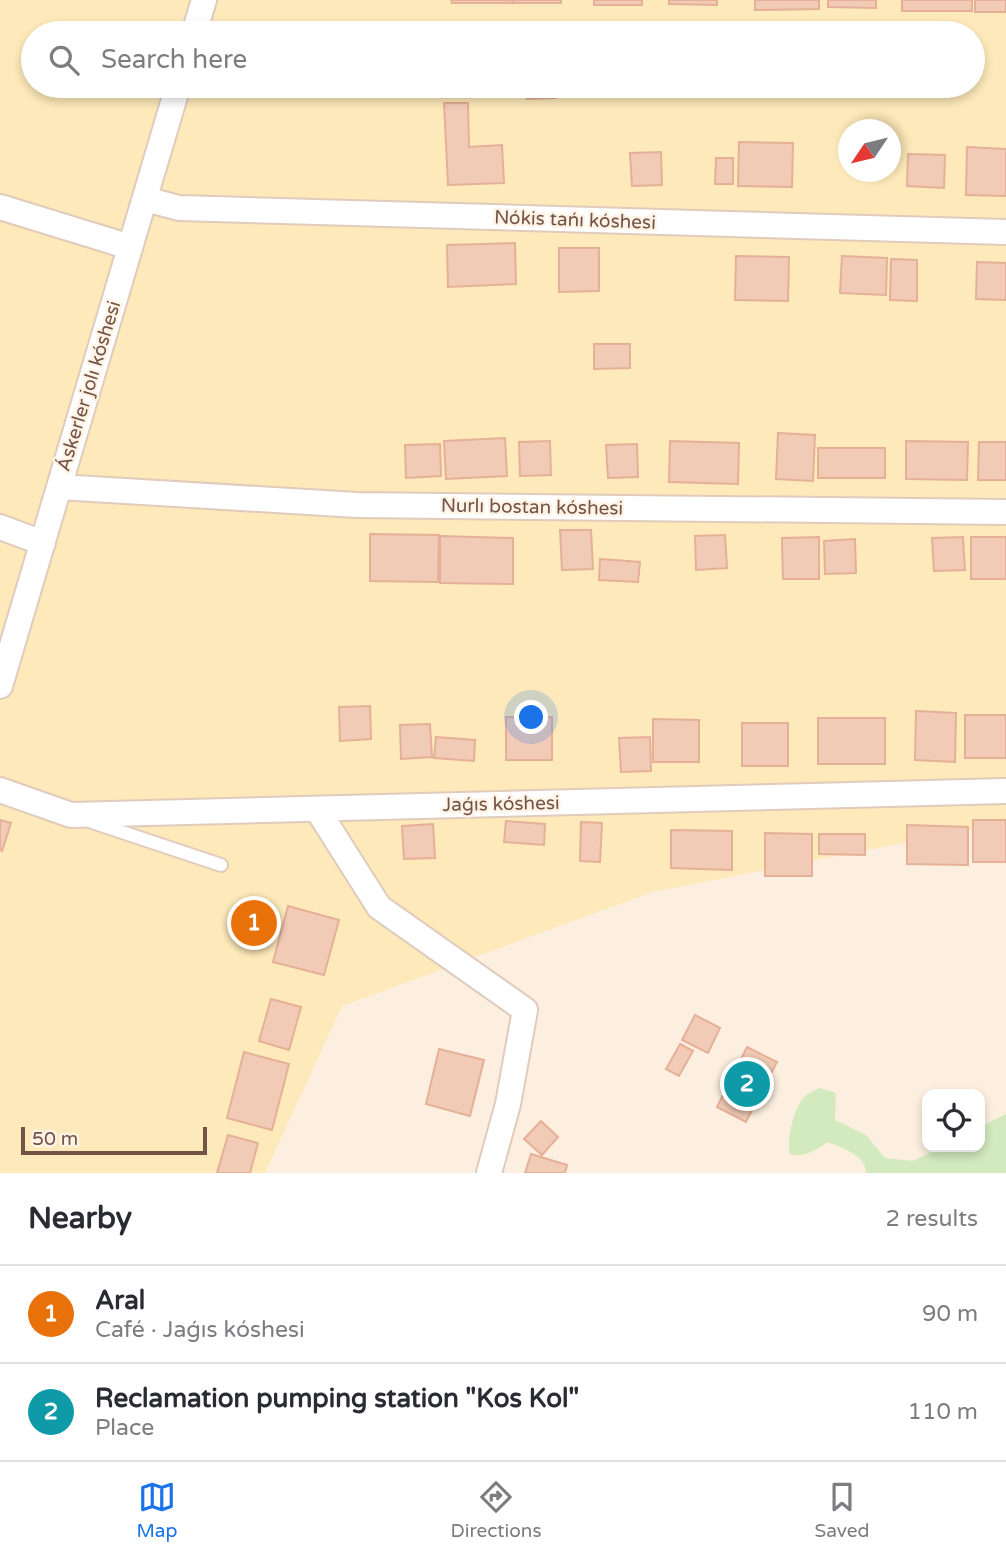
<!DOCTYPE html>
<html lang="en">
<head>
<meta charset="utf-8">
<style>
	:root { --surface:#fff; --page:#f2f2f3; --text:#2b2b33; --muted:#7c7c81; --line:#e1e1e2; --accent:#1a73e8 }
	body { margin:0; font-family:"Varela Round",sans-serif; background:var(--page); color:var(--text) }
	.controls { position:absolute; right:21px; bottom:21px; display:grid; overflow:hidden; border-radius:14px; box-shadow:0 4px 10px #0003 }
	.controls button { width:63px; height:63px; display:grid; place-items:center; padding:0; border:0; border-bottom:2px solid var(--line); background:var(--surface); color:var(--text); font:35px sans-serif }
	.compass { position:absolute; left:838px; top:119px; width:63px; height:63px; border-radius:50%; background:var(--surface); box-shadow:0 4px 10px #0003; rotate:235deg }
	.scale { position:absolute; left:21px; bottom:18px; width:186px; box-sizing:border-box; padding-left:7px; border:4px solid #735447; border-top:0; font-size:19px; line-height:24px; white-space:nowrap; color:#735447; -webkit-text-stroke:5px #fff3e6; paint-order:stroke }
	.you { position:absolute; left:532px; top:718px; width:24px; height:24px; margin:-18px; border:5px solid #fff; border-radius:50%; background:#1a73e8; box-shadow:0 0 0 10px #1a73e833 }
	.badge { display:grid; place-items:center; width:46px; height:46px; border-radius:50%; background:var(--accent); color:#fff; font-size:23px; font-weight:700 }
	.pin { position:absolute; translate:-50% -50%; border:4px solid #fff; box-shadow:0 2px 7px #0006 }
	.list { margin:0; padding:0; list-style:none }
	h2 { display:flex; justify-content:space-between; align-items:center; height:91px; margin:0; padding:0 28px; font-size:30px }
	h2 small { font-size:23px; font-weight:400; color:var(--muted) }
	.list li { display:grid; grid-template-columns:46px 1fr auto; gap:21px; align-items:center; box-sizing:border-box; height:98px; padding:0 28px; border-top:2px solid var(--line) }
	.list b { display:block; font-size:26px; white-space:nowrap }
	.list p { margin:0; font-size:23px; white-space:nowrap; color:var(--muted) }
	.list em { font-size:23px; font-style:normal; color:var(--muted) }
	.icon { flex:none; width:38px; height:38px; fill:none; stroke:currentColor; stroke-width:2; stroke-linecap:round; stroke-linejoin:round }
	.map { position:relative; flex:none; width:1006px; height:1173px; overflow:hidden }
	.search { position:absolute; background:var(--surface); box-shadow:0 4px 10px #0003; left:21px; right:21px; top:21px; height:77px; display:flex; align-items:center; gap:18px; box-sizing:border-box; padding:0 24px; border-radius:38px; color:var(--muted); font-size:26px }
	.sheet { height:287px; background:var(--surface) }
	nav { display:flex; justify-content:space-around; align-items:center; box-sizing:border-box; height:98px; border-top:2px solid var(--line); background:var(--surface); font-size:19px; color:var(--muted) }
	nav a { display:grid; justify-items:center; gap:4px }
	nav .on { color:var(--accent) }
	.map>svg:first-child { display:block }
	.green { fill:#d3e9be }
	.sand { fill:#fde9b9; fill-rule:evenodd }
	.building { fill:#f2cbb7; stroke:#e5b097; stroke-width:2 }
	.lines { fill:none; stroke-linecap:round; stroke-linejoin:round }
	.lane-casing { stroke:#e0cbbc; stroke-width:16 }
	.street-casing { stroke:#e0cbbc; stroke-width:28 }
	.lane { stroke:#fff; stroke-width:12 }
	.street { stroke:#fff; stroke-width:24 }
	.labels { text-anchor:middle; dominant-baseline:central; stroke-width:5; stroke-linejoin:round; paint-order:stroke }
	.street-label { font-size:19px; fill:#735447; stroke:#fff3e6 }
</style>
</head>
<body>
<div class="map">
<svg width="1006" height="1173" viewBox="0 0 1006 1173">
	<rect width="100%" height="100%" fill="#fcefdf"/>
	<path class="green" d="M820 1088 836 1093 835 1120 866 1135 885 1158 913 1161 941 1147H980V1127L1006 1114V1173H866C866 1155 842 1148 828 1142 817 1149 804 1159 790 1154 786 1139 794 1108 805 1096 808 1093 816 1090 820 1088Z"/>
	<path class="sand" d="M0 0H1006V823L652 892 342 1006 265 1173H0ZM33 33H973V86H33ZM848 130H890V172H848Z"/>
	<path class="building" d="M451 0H512V3H452Z
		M513 0H561V3H513Z
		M594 0H642V5H594Z
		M669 0H717V5L669 4Z
		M755 0H819V9L755 10Z
		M828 0H876V8L828 7Z
		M902 0H972V11H902Z
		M975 0H1006V12H975Z
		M527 86H556V98L527 99Z
		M812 86H844V93L813 95Z
		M444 103H468L469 147 502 145 504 183 448 185Z
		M739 142 793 143 792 187 738 186Z
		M967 147 1006 149V196L966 195Z
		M661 152 662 185 632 186 630 153Z
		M908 154 945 155 944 188 907 186Z
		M716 158H733V184H715Z
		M515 243 516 284 448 287 447 245Z
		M559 248H599V291L559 292Z
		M736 256 789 257 788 301 735 300Z
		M842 256 887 258 886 295 840 293Z
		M891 259 917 260V301L890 300Z
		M977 262 1006 263V300L976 299Z
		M594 344H630V368L594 369Z
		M778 433 815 435 813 481 776 479Z
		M505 438 507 476 446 479 444 441Z
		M550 441 551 475 520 476 519 442Z
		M670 441 739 443 738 484 669 482Z
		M906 441 968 442 967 480 906 479Z
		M979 442H1006V480H978Z
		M440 444 441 476 406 478 405 445Z
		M637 444 638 477 608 478 606 445Z
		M818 448H885V478H818Z
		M560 530H591L593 569 562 570Z
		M370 534 439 535 438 582 370 581Z
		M725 535 727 568 696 570 695 536Z
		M440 536 513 538V584L440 583Z
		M819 537V579H783L782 538Z
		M963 537 965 570 934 571 932 538Z
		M971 537H1006V579H971Z
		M855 539 856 573 825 574 824 541Z
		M600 559 640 562 638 582 599 580Z
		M370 706 371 739 340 741 339 707Z
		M916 711 956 713 955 762 915 760Z
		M965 715H1006V758H965Z
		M506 717H552V760H506Z
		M818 718H885V764H818Z
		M653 719 699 720V762H653Z
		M742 723H788V766H742Z
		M430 724 432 757 401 759 400 725Z
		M436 737 475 740 474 761 434 758Z
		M650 737 651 771 621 772 619 738Z
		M0 820 11 823 2 851 0 850Z
		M973 820H1006V862H973Z
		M506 821 545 824 544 845 504 842Z
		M581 822 602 823 600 862 580 861Z
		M433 824 435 858 404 859 402 826Z
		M907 825 968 827V865L907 864Z
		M671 830 732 831V870L671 868Z
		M765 833 812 834V876H765Z
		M819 834H865V855L819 854Z
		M288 906 339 920 324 975 273 962Z
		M271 999 301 1007 289 1050 259 1041Z
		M695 1015 720 1028 708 1053 682 1040Z
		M680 1044 693 1051 679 1076 666 1069Z
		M747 1047 777 1062 746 1122 717 1107Z
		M439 1049 484 1060 470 1116 426 1104Z
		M244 1052 289 1064 272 1130 227 1118Z
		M541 1121 558 1137 542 1155 524 1139Z
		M228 1135 258 1143 250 1173H217Z
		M531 1154 567 1165 565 1173H525Z"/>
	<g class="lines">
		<defs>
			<path id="lane" d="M92 822 221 865"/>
			<path id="street" d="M194 33 204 0
				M145 199 179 208 1006 232
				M0 207 130 247
				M59 487 357 505 1006 512
				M0 527 43 543
				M0 686 178 86
				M0 790 71 815 1006 791
				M317 809 379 907 525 1010 508 1104 489 1173"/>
		</defs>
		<use href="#lane" class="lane-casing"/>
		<use href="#street" class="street-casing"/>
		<use href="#lane" class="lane"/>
		<use href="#street" class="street"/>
	</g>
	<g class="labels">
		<g class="street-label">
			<text transform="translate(575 220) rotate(2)">Nókis tańı kóshesi</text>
			<text transform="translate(89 386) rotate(-73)">Áskerler jolı kóshesi</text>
			<text transform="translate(532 507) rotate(1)">Nurlı bostan kóshesi</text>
			<text transform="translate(501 804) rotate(-1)">Jaǵıs kóshesi</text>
		</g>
	</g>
</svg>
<div class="controls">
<button><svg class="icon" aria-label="locate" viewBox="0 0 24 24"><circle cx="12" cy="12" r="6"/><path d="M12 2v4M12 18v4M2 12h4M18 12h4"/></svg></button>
</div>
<svg class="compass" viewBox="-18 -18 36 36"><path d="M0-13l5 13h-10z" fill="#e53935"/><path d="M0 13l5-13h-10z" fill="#7c7c81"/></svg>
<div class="scale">50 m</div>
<div class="you"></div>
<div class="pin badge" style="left:254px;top:923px;background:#e8710a">1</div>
<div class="pin badge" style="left:747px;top:1084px;background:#0f9aa8">2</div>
<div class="search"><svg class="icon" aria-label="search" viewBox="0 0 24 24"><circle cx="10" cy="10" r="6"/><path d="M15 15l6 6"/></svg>Search here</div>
</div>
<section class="sheet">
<h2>Nearby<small>2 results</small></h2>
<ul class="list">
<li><span class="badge" style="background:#e8710a">1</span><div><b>Aral</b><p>Café · Jaǵıs kóshesi</p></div><em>90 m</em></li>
<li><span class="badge" style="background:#0f9aa8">2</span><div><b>Reclamation pumping station &quot;Kos Kol&quot;</b><p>Place</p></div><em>110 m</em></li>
</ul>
</section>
<nav>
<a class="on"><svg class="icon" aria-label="map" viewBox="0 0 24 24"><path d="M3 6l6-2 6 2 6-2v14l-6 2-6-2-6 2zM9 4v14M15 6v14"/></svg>Map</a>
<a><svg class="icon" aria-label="directions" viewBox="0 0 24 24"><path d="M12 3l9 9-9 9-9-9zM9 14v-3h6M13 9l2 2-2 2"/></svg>Directions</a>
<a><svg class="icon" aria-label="saved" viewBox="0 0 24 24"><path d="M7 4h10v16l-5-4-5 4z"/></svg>Saved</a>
</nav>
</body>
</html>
